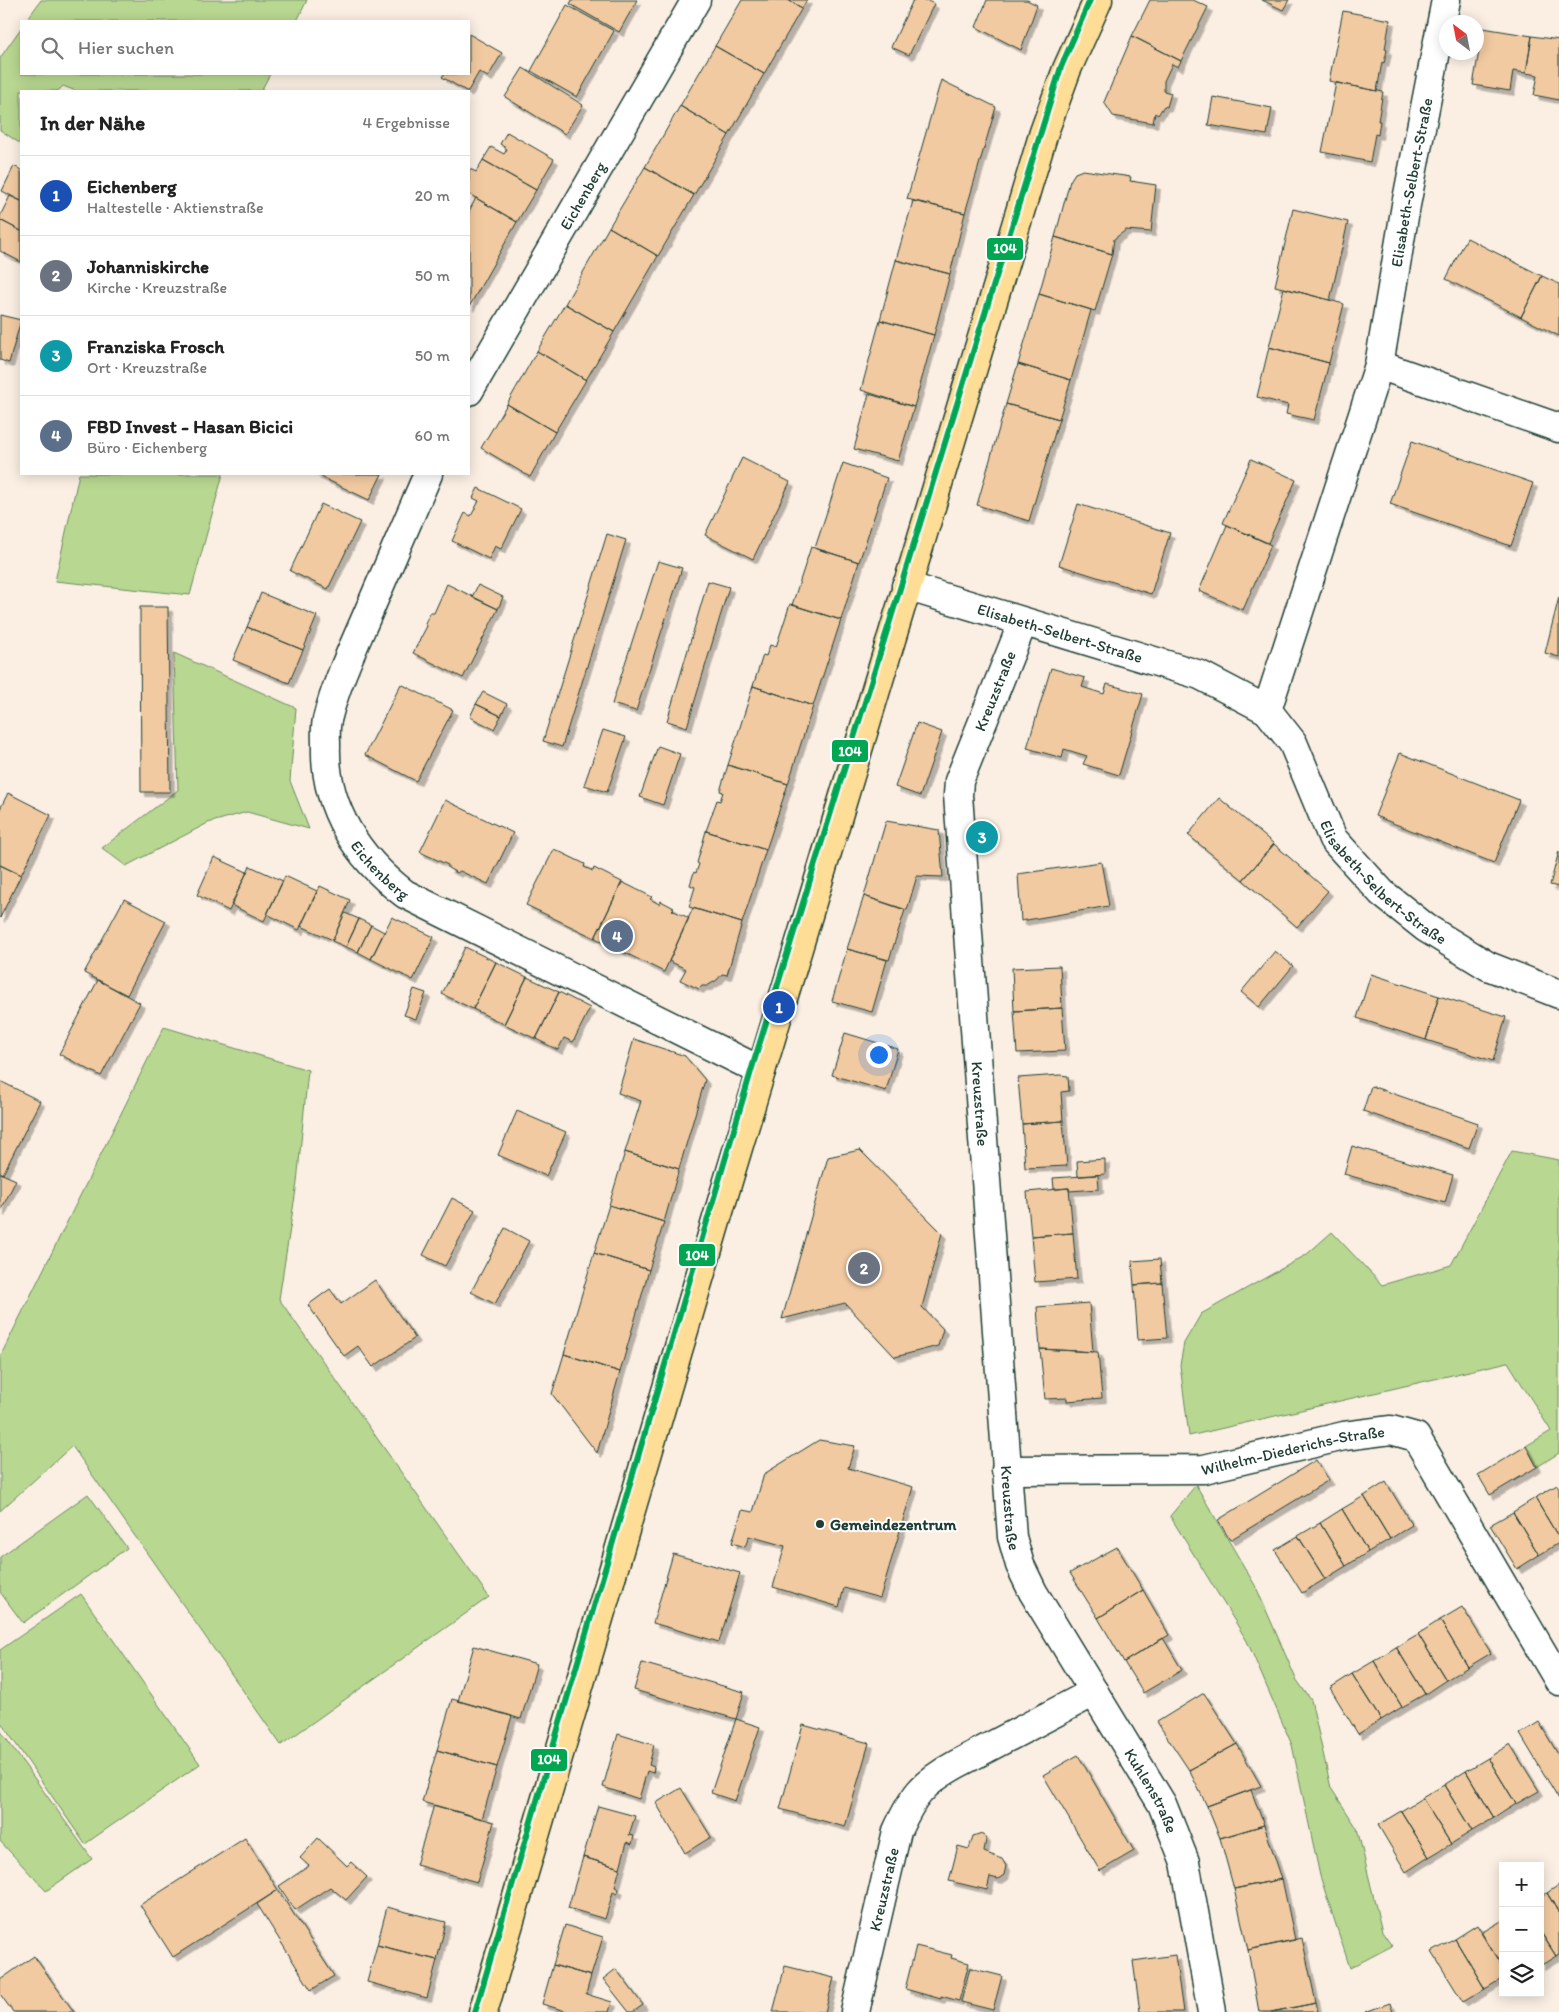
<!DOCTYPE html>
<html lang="de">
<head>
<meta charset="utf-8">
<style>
	:root { --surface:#fff; --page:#f6f6f6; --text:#222; --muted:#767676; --line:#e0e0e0; --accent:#1f3d34 }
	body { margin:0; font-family:Itim,sans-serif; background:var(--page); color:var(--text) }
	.controls { position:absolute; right:15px; bottom:15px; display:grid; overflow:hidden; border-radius:0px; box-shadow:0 2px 12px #0003 }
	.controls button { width:45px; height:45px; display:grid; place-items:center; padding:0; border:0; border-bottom:1px solid var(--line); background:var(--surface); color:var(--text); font:25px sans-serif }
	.compass { position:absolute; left:1439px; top:15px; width:45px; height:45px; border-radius:50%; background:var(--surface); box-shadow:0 2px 12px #0003; rotate:328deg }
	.you { position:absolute; left:878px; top:1054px; width:18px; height:18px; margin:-12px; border:4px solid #fff; border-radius:50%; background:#1a73e8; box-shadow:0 0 0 8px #1a73e833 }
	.badge { display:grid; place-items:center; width:32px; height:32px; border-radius:50%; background:var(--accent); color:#fff; font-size:16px; font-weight:700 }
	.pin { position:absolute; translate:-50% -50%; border:2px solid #fff; box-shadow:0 1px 5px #0006 }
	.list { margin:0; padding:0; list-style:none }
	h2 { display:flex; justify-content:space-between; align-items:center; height:65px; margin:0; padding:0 20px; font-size:21px }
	h2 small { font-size:16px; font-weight:400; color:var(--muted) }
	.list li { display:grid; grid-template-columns:32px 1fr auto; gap:15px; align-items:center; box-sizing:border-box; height:80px; padding:0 20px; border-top:1px solid var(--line) }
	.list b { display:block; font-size:19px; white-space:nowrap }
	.list p { margin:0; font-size:16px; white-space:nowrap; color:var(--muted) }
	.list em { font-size:16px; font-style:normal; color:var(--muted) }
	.icon { flex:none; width:28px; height:28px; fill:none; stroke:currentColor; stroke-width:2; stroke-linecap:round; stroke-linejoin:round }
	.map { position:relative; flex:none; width:1559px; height:2012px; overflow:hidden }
	.search { position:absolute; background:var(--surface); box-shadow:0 2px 12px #0003; left:20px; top:20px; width:450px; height:55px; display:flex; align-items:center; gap:12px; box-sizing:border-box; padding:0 18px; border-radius:0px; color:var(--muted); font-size:19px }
	.panel { position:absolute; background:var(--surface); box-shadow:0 2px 12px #0003; left:20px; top:90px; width:450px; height:385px; border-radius:0px }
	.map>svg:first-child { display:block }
	.green { fill:#b8d790; stroke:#6c8a62 }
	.building { fill:#f2caa1; stroke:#1f3d34; filter:url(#shadow) }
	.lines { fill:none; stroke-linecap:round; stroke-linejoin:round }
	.minor-casing { stroke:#1f3d34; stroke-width:31 }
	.major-casing { stroke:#1f3d34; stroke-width:31 }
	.minor { stroke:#fff; stroke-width:28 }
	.major { stroke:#fedd96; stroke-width:28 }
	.tram-1-casing { stroke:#fff; stroke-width:10 }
	.tram-1 { stroke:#00a651; stroke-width:6 }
	.poi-dot { fill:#1f3d34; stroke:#fff; stroke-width:2 }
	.labels { text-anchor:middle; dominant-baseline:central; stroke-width:4; stroke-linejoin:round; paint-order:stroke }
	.street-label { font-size:16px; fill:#1f3d34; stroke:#fff }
	.poi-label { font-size:16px; font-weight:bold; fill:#1f3d34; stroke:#fff; text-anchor:start }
	.line-badge { stroke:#fff; stroke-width:2 }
	.badge-label { font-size:14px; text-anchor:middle; font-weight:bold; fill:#fff }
</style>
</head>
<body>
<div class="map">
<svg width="1559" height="2012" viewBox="0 0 1559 2012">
	<defs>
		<filter id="shadow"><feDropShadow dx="4.5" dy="4.5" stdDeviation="0" flood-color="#0004"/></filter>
	</defs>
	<rect width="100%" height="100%" fill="#fbefe3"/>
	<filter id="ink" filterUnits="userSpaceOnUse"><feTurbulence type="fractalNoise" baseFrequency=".02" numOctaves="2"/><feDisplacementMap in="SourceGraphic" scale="10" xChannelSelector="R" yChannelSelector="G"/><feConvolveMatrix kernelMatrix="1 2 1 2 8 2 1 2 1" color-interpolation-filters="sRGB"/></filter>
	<g filter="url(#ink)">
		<path class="green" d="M41 0H307L297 21H26Z
			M21 28V74H270L261 91H76L63 86 58 91H21V144L0 130V58Z
			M79 474H223L190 595 55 581Z
			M174 653 296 708 290 781 309 829 247 812 208 823 126 866 102 848 178 790Z
			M164 1027 308 1070 297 1183 279 1299 489 1597 281 1745 72 1446 0 1511V1357Z
			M1512 1151 1559 1160V1453L1537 1467 1526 1446 1551 1431 1508 1362 1189 1436 1180 1365 1184 1343 1201 1314 1306 1255 1332 1232 1382 1285 1451 1265Z
			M1196 1485 1256 1587 1296 1679 1311 1700 1331 1788 1357 1828 1382 1932 1392 1946 1350 1968 1320 1876 1292 1745 1247 1641 1170 1516Z
			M88 1494 127 1548 23 1623 0 1592V1557Z
			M81 1594 200 1764 85 1844 0 1721V1650Z
			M0 1730 92 1859 46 1891 0 1841Z"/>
		<path class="building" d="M572 0H637L619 32 570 4Z
			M742 0H788L802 8 764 74 715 46Z
			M788 0H807L802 8Z
			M913 0H926L934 4 909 55 891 47Z
			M987 0H1027L1037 5 1021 50 976 27Z
			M1150 0H1193L1208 7 1181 61 1132 36Z
			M1262 0H1289L1283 10Z
			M567 5 614 31 577 97 531 71Z
			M1343 11 1390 20 1385 49 1387 50 1384 63 1382 62 1377 91 1329 81Z
			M1483 28 1532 36 1526 73 1513 71 1510 91 1473 85Z
			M469 34 502 53 488 77 479 72 468 91H466L442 77 444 74H469Z
			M1132 36 1181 61 1178 67 1172 64 1164 81V91L1171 93 1167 107 1164 106 1158 115 1155 113 1153 123 1113 116 1104 102Z
			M1532 36 1559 40V100L1534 95 1538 75 1526 73Z
			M715 46 764 74 729 135 680 106Z
			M523 68 583 105 565 134 505 97Z
			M941 80 996 107 965 213 907 199Z
			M1336 83 1383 92 1378 121H1380L1378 135 1375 134 1370 162 1322 152Z
			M1213 97 1272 108 1267 135 1208 125Z
			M680 106 729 135 694 195 645 167Z
			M507 132 554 159 536 190 483 160 491 147 504 154 507 149 500 144Z
			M483 160 536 190 517 222 469 194V171L470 169 476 172Z
			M14 166 21 170V201L2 191Z
			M645 167 694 195 658 256 609 227Z
			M1083 170 1131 177 1130 181 1156 185 1151 232 1126 230 1114 239 1112 254 1055 237 1070 181 1075 173Z
			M10 196 21 201V231L0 220V216Z
			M476 198 517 222 469 307V211Z
			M913 201 965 213 950 274 896 260Z
			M1293 209 1348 222 1330 300 1275 286Z
			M0 220 21 231V262L0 251Z
			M609 227 658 256 614 332 565 304Z
			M1055 237 1112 254 1095 311 1039 294Z
			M1467 238 1542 276 1521 317 1446 279Z
			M896 260 950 274 934 335 880 320Z
			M1542 276 1559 284V336L1521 317Z
			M1284 288 1344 304 1329 363 1269 347Z
			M1039 294 1091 310 1071 380 1018 364Z
			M565 304 614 332 586 380 537 351Z
			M0 315 21 320 9 363 0 360Z
			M880 320 934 335 914 407 861 390Z
			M1269 347 1329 363 1314 420 1286 414 1288 405 1257 397Z
			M537 351 586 380 555 432 507 404Z
			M1018 364 1071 380 1059 419 1006 404Z
			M869 394 914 407 898 461 854 449Z
			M507 404 555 432 530 477 481 448Z
			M1006 404 1059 419 1029 521 977 505Z
			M1412 441 1533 483 1511 546 1390 504Z
			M742 458 790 482 753 559 705 535Z
			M1251 459 1296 480 1268 543 1223 523Z
			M843 463 887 478 859 562 815 548Z
			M315 474H382L369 500Z
			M478 488 521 509 501 549 495 546 489 559 452 541 465 513 471 516 479 501 473 498Z
			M321 504 360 522 328 589 290 571Z
			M1078 504 1170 533 1151 594 1059 565Z
			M1227 525 1271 545 1243 610 1199 591Z
			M607 534 626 540 562 747 543 741Z
			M811 547 859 562 841 620 792 605Z
			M658 561 682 568 636 711 612 704Z
			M708 581 729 587 687 727 667 721Z
			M447 584 498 609 463 678 413 653 427 626 425 623 430 613H434Z
			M478 585 503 597 498 609 472 597Z
			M261 593 317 616 303 650 247 627Z
			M1559 597V657L1545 653Z
			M790 604 841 620 813 706 753 686 763 655 766 656 770 645 776 647Z
			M140 607H168L170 792H141Z
			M247 627 303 650 289 683 233 660Z
			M1051 668 1085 678 1082 687 1104 694 1107 684 1143 694 1119 775 1083 764 1087 756 1064 749 1062 758 1027 748Z
			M401 684 453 710 416 781 365 755Z
			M753 686 813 706 788 784 728 765Z
			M483 692 507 704 501 716 476 704Z
			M476 704 501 716 494 729 470 717Z
			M917 723 942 732 920 796 895 787Z
			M603 730 626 737 607 792 584 785Z
			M658 746 680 754 663 805 640 797Z
			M1400 753 1519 800 1494 863 1375 816Z
			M728 765 788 784 766 850 706 831 717 800 720 801 723 792 720 791Z
			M8 793 51 815 21 875 0 865V809Z
			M1219 798 1274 844 1243 880 1188 835Z
			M445 800 513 833 488 884 460 871 457 873 448 868V865L420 852Z
			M886 821 939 830 943 877 917 876 907 910 864 896Z
			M706 831 766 850 742 923 689 907 695 887 690 885 694 872 696 873 699 864 697 863Z
			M1274 844 1328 891 1297 927 1243 880Z
			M554 849 585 864 584 867 593 871 594 868 622 882 595 938 526 905Z
			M1559 851V887L1550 885Z
			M214 857 247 872 229 911 197 895Z
			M1101 862 1109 906 1021 921 1018 874Z
			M0 865 21 875 0 918Z
			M250 866 283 881 264 921 231 905Z
			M285 876 317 891 299 930 267 914Z
			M622 882 652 897 650 899 659 904 661 901 674 908 672 910 689 918 664 972 595 938Z
			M320 886 350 900 333 940 301 926Z
			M864 896 905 910 889 960 847 949Z
			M124 899 166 921 127 995 84 973Z
			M693 908 742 923 727 975 722 974 717 980 707 986H702L699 989 680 980 686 969 669 961Z
			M345 913 359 919 346 947 332 941Z
			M392 917 434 937 413 980 371 959Z
			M359 919 371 925 358 952 346 947Z
			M371 925 384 932 371 959 358 952Z
			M465 947 496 962 473 1009 442 994Z
			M847 949 887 960 872 1012 832 1001Z
			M1275 951 1293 966 1259 1007 1241 992Z
			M496 962 527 977 504 1024 473 1009Z
			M1060 966 1062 1008 1014 1011 1012 968Z
			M1371 974 1439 996 1426 1040 1357 1018Z
			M527 977 559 992 536 1039 504 1024Z
			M98 980 140 1003 101 1076 59 1054Z
			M414 989 426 993 416 1019 404 1015Z
			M559 992 590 1008 573 1042 564 1038 558 1050 536 1039Z
			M1439 996 1506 1017 1493 1061 1426 1040Z
			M1062 1008 1065 1051 1017 1053 1014 1011Z
			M845 1033 898 1049 886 1091 832 1075Z
			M634 1039 685 1056 705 1080 679 1169 625 1152 641 1101 618 1093Z
			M1060 1075 1068 1076 1069 1091 1061 1092 1063 1121 1022 1124 1018 1078Z
			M0 1081 40 1101 3 1174 0 1172Z
			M1371 1086 1478 1123 1469 1148 1363 1111Z
			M517 1111 566 1132 546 1176 498 1155Z
			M1063 1121 1067 1166 1025 1168 1022 1124Z
			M1352 1146 1453 1175 1445 1203 1344 1174Z
			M860 1150 942 1233 922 1307 943 1329 938 1346 895 1357 845 1303 782 1319 828 1157Z
			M625 1152 679 1169 664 1222 609 1205Z
			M1105 1159V1174L1078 1176 1077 1161Z
			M0 1173 16 1180 0 1212Z
			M1098 1175 1099 1189 1069 1191V1188L1054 1189 1053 1178Z
			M1069 1188 1073 1233 1031 1236 1027 1192Z
			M452 1198 475 1210 445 1266 423 1255Z
			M609 1205 664 1222 649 1270 594 1253Z
			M505 1228 529 1241 495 1304 471 1292Z
			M1073 1233 1077 1279 1035 1282 1031 1236Z
			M594 1253 649 1270 620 1372 564 1354Z
			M1160 1259 1162 1283 1134 1285 1132 1261Z
			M375 1280 415 1338 373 1367 358 1346 344 1356 308 1305 330 1289 341 1304Z
			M1162 1283 1167 1338 1138 1340 1134 1285Z
			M1089 1303 1093 1352 1040 1349 1037 1307Z
			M1040 1349 1098 1352 1102 1398 1067 1401V1398L1045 1399Z
			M564 1354 620 1372 597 1453 552 1394Z
			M819 1440 855 1446 848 1468 913 1487 880 1598 844 1588 839 1607 773 1587 785 1546 749 1536 745 1547 732 1543 742 1510 753 1512 764 1474Z
			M1526 1446 1537 1467 1490 1495 1478 1475Z
			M1316 1460 1329 1480 1230 1540 1218 1520Z
			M1386 1482 1412 1525 1390 1539 1364 1496Z
			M1557 1485 1559 1489V1538L1535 1498Z
			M1364 1496 1390 1539 1368 1552 1342 1509Z
			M1535 1498 1559 1538V1543L1539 1555 1513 1512Z
			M1342 1509 1368 1552 1346 1566 1320 1523Z
			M1513 1512 1539 1555 1517 1569 1490 1525Z
			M1320 1523 1346 1566 1325 1579 1298 1536Z
			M1298 1536 1325 1579 1302 1593 1275 1550Z
			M1117 1547 1143 1590 1098 1618 1070 1573Z
			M673 1554 740 1573 719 1642 653 1623Z
			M1143 1590 1169 1635 1124 1662 1098 1618Z
			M1462 1607 1491 1653 1468 1667 1440 1620Z
			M1440 1620 1468 1667 1446 1680 1418 1634Z
			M1418 1634 1446 1680 1425 1694 1396 1647Z
			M1163 1638 1182 1670 1143 1693 1124 1662Z
			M474 1646 537 1664 521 1719 458 1701Z
			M1396 1647 1425 1694 1402 1707 1374 1661Z
			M1374 1661 1402 1707 1381 1720 1352 1674Z
			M642 1663 744 1692 736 1719 634 1690Z
			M1352 1674 1381 1720 1358 1734 1330 1688Z
			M1204 1693 1237 1744 1189 1770 1157 1722Z
			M452 1699 512 1716 497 1767 437 1750Z
			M736 1719 760 1727 735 1801 711 1793Z
			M1539 1722 1559 1756V1799L1520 1734Z
			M803 1725 869 1743 845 1827 780 1809Z
			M618 1734 654 1745 649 1765 654 1767 653 1773 647 1771 639 1799 603 1787Z
			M1237 1744 1261 1786 1207 1806 1189 1770Z
			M1510 1744 1539 1791 1516 1804 1488 1758Z
			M437 1750 497 1767 482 1819 422 1802Z
			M1078 1755 1134 1851 1100 1871 1043 1775Z
			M1488 1758 1516 1804 1494 1818 1466 1771Z
			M1466 1771 1494 1818 1472 1831 1444 1785Z
			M1444 1785 1472 1831 1451 1844 1422 1798Z
			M681 1788 711 1837 685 1853 656 1803Z
			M1251 1790 1264 1825 1220 1838 1207 1806Z
			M1422 1798 1451 1844 1429 1857 1401 1811Z
			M434 1805 494 1822 477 1882 416 1865Z
			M598 1806 635 1816 629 1835 634 1836 632 1844 627 1842 620 1868 583 1857Z
			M1401 1811 1429 1857 1406 1872 1378 1825Z
			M1264 1825 1282 1879 1234 1889 1220 1838Z
			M982 1833 986 1839 984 1852 1002 1859 1006 1866 1004 1875 998 1879 990 1877 987 1890 949 1881 958 1846 969 1849 973 1836Z
			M245 1838 278 1890 173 1957 140 1905Z
			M318 1838 347 1866 351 1862 367 1877 346 1900 330 1887 295 1910 279 1886 309 1866 300 1858Z
			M583 1857 620 1868 615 1887 619 1889 617 1894 613 1892 605 1919 568 1908Z
			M1282 1879 1295 1940 1248 1950 1234 1889Z
			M1559 1885V1913L1547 1893Z
			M278 1890 334 1976 311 1990 257 1904Z
			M1547 1893 1559 1913V1954L1556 1956 1540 1931V1897Z
			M387 1907 446 1922 437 1960 377 1945Z
			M1503 1920V1968L1481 1933Z
			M565 1925 603 1937 591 1976 553 1965Z
			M1477 1925 1503 1968V1978L1485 1989 1455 1939Z
			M1540 1931 1556 1956 1540 1966Z
			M1302 1938 1316 2003 1271 2012H1259L1248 1950Z
			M1455 1939 1485 1989 1463 2002 1432 1952Z
			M377 1945 437 1960 427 1998 367 1982Z
			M916 1946 952 1955 951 1958 969 1963 959 2001 941 1996V1999L905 1989Z
			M1175 1955 1183 2012H1140L1133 1961Z
			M34 1956 74 2012H13L0 1994V1980Z
			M553 1965 591 1976 586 1994 612 2002 609 2012H569L542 2004Z
			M785 1966 834 1978 825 2012H773Z
			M970 1968 1002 1976 993 2010 961 2002Z
			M616 1969 643 2005 633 2012H629L603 1979Z
			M1316 2003 1318 2012H1271Z
			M1390 2003 1393 2012H1365Z"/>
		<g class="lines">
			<defs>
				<g id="minor">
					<path d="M1379 365 1559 428"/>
					<path id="s1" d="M469 391 696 0"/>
					<path id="s2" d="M428 474C408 520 388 567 368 613 353 648 336 683 327 720 325 728 326 738 326 746 324 808 358 858 405 894L761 1071"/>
					<path id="s3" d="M906 586 1200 675 1267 710 1379 365 1406 205 1446 0"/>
					<path id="s4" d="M1023 622 959 781 958 795 1012 1537 1020 1565 1033 1592 1162 1804 1185 1862 1212 2012"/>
					<path id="s5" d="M1267 710 1293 743 1333 839 1382 893 1426 928 1488 966 1559 994"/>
					<path id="s6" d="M1006 1470 1204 1469 1344 1436 1391 1430 1416 1437 1559 1681"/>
					<path id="s7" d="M855 2012 897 1831C913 1796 922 1783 957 1764L1094 1692"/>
				</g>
				<path id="major" d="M483 2012 725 1191 1044 132 1067 69 1098 0"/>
			</defs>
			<use href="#minor" class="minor-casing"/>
			<use href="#major" class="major-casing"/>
			<use href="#minor" class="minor"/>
			<use href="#major" class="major"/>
			<defs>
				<path id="tram-1" d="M475 2012 752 1068 1061 67 1090 0"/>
			</defs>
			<use href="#tram-1" class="tram-1-casing"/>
			<use href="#tram-1" class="tram-1"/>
		</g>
	</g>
	<circle class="poi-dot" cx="820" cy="1524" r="5"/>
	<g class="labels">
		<g class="street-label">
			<text stroke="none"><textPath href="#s3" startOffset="931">Elisabeth-Selbert-Straße</textPath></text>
			<text stroke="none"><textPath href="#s1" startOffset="226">Eichenberg</textPath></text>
			<text stroke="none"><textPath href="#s3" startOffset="161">Elisabeth-Selbert-Straße</textPath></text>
			<text transform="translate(995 691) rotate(-68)">Kreuzstraße</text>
			<text stroke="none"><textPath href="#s2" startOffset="432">Eichenberg</textPath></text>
			<text stroke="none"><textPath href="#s5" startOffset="212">Elisabeth-Selbert-Straße</textPath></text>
			<text stroke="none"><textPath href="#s4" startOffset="495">Kreuzstraße</textPath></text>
			<text stroke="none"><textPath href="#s6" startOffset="289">Wilhelm-Diederichs-Straße</textPath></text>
			<text stroke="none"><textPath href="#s4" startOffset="900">Kreuzstraße</textPath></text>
			<text stroke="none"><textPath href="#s4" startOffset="1220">Kuhlenstraße</textPath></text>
			<text stroke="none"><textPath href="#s7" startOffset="126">Kreuzstraße</textPath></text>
		</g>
		<g class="poi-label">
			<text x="830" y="1524">Gemeindezentrum</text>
		</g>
	</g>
	<g class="line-badge">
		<rect x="986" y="237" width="38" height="24" rx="5" fill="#00a651"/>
		<rect x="831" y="739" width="38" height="24" rx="5" fill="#00a651"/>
		<rect x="678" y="1243" width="38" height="24" rx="5" fill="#00a651"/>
		<rect x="530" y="1748" width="38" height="24" rx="5" fill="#00a651"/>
	</g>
	<g class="badge-label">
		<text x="1005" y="253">104</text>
		<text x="850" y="756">104</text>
		<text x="697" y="1260">104</text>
		<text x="549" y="1764">104</text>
	</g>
</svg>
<div class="controls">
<button>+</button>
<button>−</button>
<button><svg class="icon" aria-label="layers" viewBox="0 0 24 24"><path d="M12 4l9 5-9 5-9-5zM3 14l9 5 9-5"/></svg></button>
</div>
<svg class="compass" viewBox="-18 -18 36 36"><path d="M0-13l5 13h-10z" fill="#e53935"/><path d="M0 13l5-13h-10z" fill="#767676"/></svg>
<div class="you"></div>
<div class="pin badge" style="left:779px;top:1007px;background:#1a4fb4">1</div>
<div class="pin badge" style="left:864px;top:1268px;background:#6b7280">2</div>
<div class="pin badge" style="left:982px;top:837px;background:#0f9aa8">3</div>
<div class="pin badge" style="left:617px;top:936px;background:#5c6f8a">4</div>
<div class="search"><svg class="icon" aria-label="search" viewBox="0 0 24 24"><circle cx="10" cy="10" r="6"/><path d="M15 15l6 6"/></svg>Hier suchen</div>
<section class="panel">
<h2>In der Nähe<small>4 Ergebnisse</small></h2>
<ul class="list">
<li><span class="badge" style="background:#1a4fb4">1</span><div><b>Eichenberg</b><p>Haltestelle · Aktienstraße</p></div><em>20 m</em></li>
<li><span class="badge" style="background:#6b7280">2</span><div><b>Johanniskirche</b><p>Kirche · Kreuzstraße</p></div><em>50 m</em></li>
<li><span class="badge" style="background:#0f9aa8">3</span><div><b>Franziska Frosch</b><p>Ort · Kreuzstraße</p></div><em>50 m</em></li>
<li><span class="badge" style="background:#5c6f8a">4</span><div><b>FBD Invest - Hasan Bicici</b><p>Büro · Eichenberg</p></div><em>60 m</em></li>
</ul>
</section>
</div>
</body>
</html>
